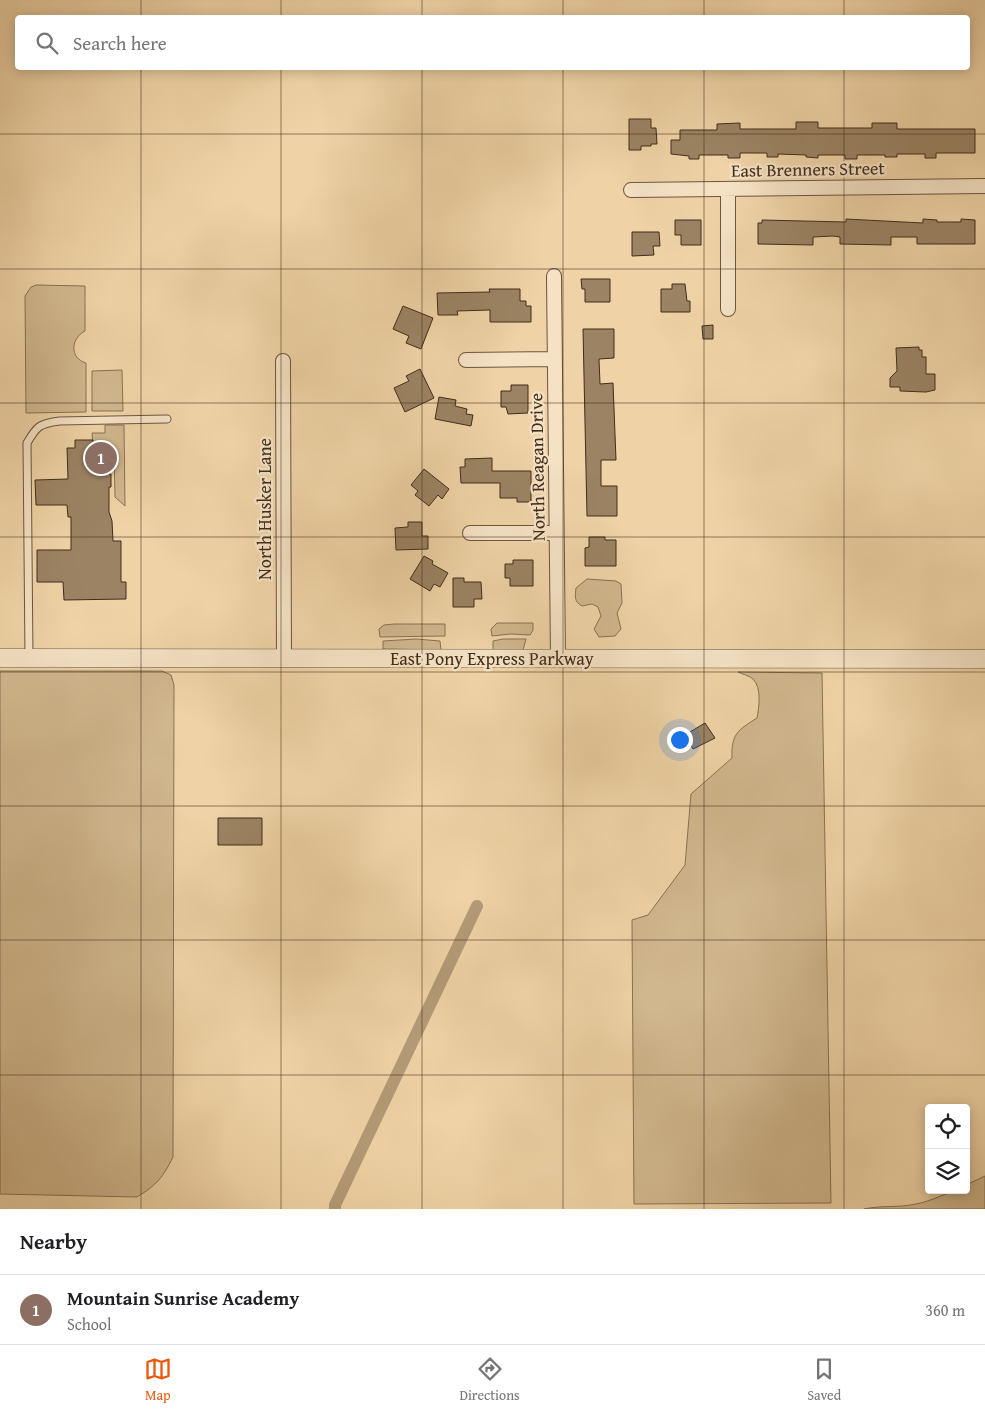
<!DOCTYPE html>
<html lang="en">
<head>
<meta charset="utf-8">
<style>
	:root { --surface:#fff; --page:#f2f2f2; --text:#202124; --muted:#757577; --line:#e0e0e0; --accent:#ea580c }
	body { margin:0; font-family:"Gentium Book Plus",serif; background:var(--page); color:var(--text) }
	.controls { position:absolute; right:15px; bottom:15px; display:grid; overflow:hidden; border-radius:5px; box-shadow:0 2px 12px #0003 }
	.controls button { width:45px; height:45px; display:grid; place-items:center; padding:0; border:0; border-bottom:1px solid var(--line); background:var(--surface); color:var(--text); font:25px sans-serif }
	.you { position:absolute; left:679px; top:739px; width:18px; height:18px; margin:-12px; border:4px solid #fff; border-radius:50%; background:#1a73e8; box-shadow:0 0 0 8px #1a73e833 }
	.badge { display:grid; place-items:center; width:32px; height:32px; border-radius:50%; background:var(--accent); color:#fff; font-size:16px; font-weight:700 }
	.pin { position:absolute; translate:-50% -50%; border:2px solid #fff; box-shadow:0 1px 5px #0006 }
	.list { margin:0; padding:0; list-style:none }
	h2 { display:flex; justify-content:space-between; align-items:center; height:65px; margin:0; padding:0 20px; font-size:21px }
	h2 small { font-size:16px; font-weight:400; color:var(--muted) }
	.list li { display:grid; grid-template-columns:32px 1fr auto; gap:15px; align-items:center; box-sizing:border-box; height:70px; padding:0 20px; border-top:1px solid var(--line) }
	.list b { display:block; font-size:19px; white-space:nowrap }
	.list p { margin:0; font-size:16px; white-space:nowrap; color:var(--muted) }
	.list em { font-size:16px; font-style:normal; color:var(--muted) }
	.icon { flex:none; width:28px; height:28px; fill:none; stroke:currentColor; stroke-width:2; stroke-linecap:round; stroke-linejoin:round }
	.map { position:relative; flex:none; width:985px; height:1209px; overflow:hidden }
	.search { position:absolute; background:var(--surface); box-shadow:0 2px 12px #0003; left:15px; right:15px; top:15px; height:55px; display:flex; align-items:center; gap:12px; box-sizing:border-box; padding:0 18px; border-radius:5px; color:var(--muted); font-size:19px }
	.sheet { height:135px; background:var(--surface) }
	nav { display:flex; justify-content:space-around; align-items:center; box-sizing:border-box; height:70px; border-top:1px solid var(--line); background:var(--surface); font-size:14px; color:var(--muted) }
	nav a { display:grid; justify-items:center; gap:2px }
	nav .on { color:var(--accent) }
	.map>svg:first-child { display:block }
	.green { fill:#d1b78e; stroke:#887254 }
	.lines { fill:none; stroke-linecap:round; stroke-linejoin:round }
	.canal { stroke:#b49b77; stroke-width:12 }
	.building { fill:#9b8363; stroke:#402d1b }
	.service-casing { stroke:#6c563e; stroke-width:9 }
	.minor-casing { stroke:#6c563e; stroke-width:16 }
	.tertiary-casing { stroke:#6c563e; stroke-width:19 }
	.service { stroke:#f5e2c5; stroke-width:7 }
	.minor { stroke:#f5e2c5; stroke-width:14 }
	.tertiary { stroke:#f5e2c5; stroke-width:18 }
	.grid { fill:none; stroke:#402d1b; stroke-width:1; stroke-opacity:0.55 }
	.labels { text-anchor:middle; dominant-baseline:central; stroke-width:4.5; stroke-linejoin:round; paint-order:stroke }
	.street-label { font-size:18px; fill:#402d1b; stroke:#f5e2c5 }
</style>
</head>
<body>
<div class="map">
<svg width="985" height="1209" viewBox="0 0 985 1209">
	<rect width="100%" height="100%" fill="#efd3a6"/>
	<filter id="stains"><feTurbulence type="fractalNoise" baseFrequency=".004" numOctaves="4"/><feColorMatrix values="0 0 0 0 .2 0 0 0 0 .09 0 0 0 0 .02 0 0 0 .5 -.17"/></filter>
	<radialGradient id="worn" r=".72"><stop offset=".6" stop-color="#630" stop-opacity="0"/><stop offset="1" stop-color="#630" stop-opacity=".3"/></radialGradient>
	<path class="green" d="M36 285 85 286V331C71 338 69 358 86 363V412L26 413 25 296 31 287Z
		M122 370 123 411H92V371Z
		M105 425H124L125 506 115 497 114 449 110 446 93 447 92 433H105Z
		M587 579 616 581 621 584 622 603 617 613 621 629 615 636 599 637 594 629 601 616 598 607 592 604 582 606C574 602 575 596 576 588Z
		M497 623H533V630L530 635 511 634 492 636 491 629Z
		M394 624H445V636L380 637 379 629 384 625Z
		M416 639 440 641 441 650 383 649V641Z
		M503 639H526L523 650H493V641Z
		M0 671H162L171 675 174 685 173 1157C163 1177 157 1185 137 1197L0 1194Z
		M738 672 822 673 831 1203 634 1204 632 920 648 915 685 865 691 794 732 758C731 734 738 730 757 718 759 707 762 688 753 679 750 676 742 674 738 672Z
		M985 1176V1209H864C882 1205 899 1208 916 1204 934 1201 948 1190 966 1190V1185Z"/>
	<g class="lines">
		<path class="canal" d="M335 1209V1205L477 906"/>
	</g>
	<path class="building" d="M629 119H651V128H656L657 144H651V146H641V150H629Z
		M796 122H818V128H872V123H897V129H975V153H936V158H925V154H897V157H885V155H857V159H845V155H818V158L806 157V155L778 154V157H767V153H740V158H728V155H699V159H689V156L671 154V140H680V130H717V124L740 123V129H796Z
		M846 219 923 223V219L937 220V222H961V219L975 220V244H917V237H891V245L840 244V237L833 236 813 237V245L758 244V223H762V220L846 222Z
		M675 220H701V245H681V235H675Z
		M632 232H659L660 246H653L654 255 632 256Z
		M581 279H610V302H585V289H582Z
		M672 284H685L687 301H690V312H661V289H672Z
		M489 289H520V301H526V306H531V322H490V310L457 311 458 315H438L437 293 490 292Z
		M403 306 433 318 421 349 406 343 409 336 393 329Z
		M713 325V339H703L702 326Z
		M583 329H614V358L599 359 600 384 613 383 616 460H601V486H617V516H587Z
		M919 347V350H922V357H926V374H935V390L926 392 900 391V387H890V378L897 371 896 348Z
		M420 369 434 398 405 412 394 388 409 381 406 376Z
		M511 385H528V413L508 414 506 407H501V391H511Z
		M439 397 456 400 455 406 467 409 466 414 473 415 471 426 435 419Z
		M75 440H93V447H109V474H111V487H109V512L112 521 113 541H121V582H126V599L64 600 63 582H37V550H71V517H68L67 505H36L35 480 68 479 67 448H75Z
		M492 458V471H531V502H517V498H500V483H461L460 467H465V459Z
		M424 469 449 489 442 499 438 495 429 506 415 495 418 491 411 485Z
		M408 522H422V536H428V549L396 550 395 528 408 527Z
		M589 537H605V540H616V566H585V548L589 547Z
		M424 556 433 561 432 564 448 573 440 587 434 584 430 591 410 579Z
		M513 560H533V586H510V578H505V564H513Z
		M453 578H464V582H481L482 599H474V607H453Z
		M705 723 715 738 693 749 685 735Z
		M218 818H262V845H218Z"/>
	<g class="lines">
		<defs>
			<path id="service" d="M29 657 27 443C37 426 39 424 59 421L167 419"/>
			<path id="minor" d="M728 189V309
				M631 190 985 186
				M554 276 558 658
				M466 360 554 359
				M283 361 284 658
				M470 533H556"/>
			<path id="tertiary" d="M0 658 985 659"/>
		</defs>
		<use href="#service" class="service-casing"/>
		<use href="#minor" class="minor-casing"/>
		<use href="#tertiary" class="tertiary-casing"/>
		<use href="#service" class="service"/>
		<use href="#minor" class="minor"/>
		<use href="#tertiary" class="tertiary"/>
	</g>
	<path class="grid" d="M141 0V18M281 0V18M422 0V18M563 0V18M704 0V18M844 0V18M141 68V1209M281 68V1209M422 68V1209M563 68V1209M704 68V1209M844 68V1209M0 134H985M0 269H985M0 403H985M0 537H985M0 672H985M0 806H985M0 940H985M0 1075H985"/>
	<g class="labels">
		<g class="street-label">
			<text transform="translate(808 169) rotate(-1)">East Brenners Street</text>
			<text transform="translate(537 467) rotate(-91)">North Reagan Drive</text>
			<text transform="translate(264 509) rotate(-90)">North Husker Lane</text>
			<text x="492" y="658">East Pony Express Parkway</text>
		</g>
	</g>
	<rect width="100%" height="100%" filter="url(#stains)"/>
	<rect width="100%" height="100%" fill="url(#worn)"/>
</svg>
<div class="controls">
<button><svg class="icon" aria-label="locate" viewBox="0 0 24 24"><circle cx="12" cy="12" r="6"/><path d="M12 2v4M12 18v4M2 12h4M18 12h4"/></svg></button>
<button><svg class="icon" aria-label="layers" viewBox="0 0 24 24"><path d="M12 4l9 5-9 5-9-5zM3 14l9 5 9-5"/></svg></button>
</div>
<div class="you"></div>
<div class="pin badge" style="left:101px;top:458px;background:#8d6e63">1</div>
<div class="search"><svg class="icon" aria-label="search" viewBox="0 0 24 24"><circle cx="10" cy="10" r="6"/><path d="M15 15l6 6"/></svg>Search here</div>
</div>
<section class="sheet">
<h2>Nearby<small></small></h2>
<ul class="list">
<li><span class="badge" style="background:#8d6e63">1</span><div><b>Mountain Sunrise Academy</b><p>School</p></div><em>360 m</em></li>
</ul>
</section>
<nav>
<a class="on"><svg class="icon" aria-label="map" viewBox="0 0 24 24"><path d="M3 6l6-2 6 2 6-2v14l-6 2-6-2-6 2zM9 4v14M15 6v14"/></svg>Map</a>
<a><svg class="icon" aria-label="directions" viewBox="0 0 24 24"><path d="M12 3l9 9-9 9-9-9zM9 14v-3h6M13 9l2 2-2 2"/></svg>Directions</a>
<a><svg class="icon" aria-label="saved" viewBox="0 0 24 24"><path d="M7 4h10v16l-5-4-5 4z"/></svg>Saved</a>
</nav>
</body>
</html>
